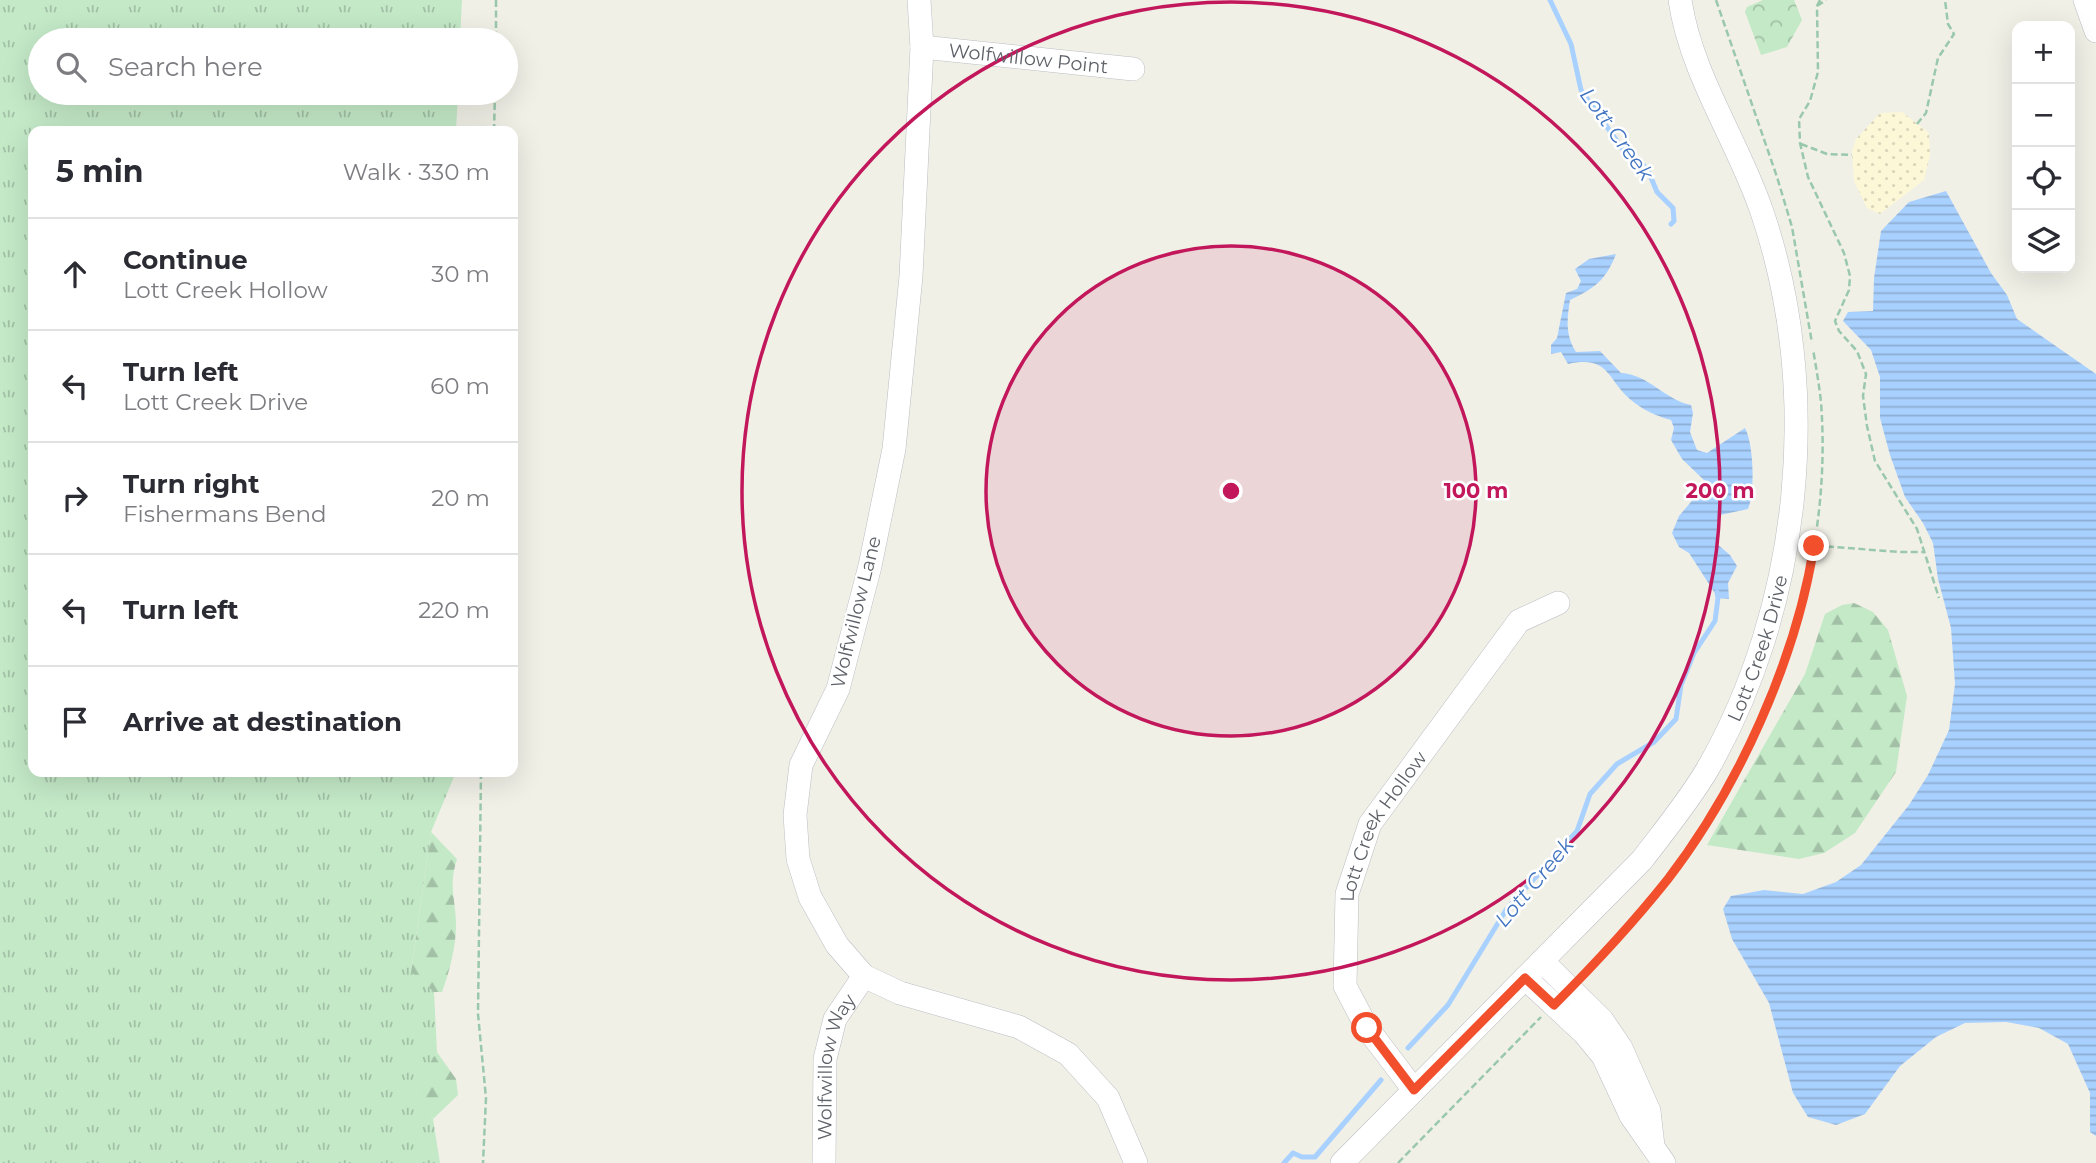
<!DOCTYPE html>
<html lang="en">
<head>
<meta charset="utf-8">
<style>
	:root { --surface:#fff; --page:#f7f7f7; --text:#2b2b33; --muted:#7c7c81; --line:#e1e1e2 }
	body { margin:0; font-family:Montserrat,sans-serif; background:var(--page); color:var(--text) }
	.controls { position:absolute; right:21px; top:21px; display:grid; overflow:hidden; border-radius:14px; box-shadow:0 7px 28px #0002 }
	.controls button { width:63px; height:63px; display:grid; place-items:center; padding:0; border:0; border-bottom:2px solid var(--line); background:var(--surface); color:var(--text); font:35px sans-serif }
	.stop { position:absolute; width:21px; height:21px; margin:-16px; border:5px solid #f24f2d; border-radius:50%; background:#fff }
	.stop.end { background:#f24f2d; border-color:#fff; box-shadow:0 2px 7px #0008 }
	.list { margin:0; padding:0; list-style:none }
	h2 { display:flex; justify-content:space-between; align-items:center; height:91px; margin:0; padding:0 28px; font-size:30px }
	h2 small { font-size:23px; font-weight:400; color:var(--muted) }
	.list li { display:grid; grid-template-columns:46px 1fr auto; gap:21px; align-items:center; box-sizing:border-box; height:112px; padding:0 28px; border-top:2px solid var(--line) }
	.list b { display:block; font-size:26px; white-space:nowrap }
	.list p { margin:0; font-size:23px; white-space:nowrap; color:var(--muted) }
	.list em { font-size:23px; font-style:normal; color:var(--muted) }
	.icon { flex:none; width:38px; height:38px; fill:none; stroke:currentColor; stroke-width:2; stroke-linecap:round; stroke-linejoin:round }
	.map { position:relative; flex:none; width:2096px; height:1163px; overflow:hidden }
	.search { position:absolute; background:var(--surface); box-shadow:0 7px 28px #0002; left:28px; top:28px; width:490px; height:77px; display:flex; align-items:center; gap:18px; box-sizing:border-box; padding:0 24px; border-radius:38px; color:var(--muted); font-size:26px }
	.panel { position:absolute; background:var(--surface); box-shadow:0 7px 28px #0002; left:28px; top:126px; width:490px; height:651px; border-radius:14px }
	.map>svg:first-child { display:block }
	.grass { fill:url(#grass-tufts) }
	.forest { fill:url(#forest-firs) }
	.sand { fill:url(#sand-dots) }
	.park { fill:url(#park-crowns) }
	.water { fill:url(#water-rules) }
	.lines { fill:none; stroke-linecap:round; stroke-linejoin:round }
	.stream { stroke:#a9d1ff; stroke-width:5 }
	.minor-casing { stroke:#bbbec3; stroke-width:24 }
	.path { stroke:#9ac8ac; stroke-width:2.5; stroke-dasharray:7 3.5; stroke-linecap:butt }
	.minor { stroke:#fff; stroke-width:23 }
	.route { stroke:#f24f2d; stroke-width:9 }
	.ring { fill:none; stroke:#c2185b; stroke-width:3.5 }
	.labels { text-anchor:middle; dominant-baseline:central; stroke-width:5; stroke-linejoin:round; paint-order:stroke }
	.street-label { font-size:19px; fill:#5e6268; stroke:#fff }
	.water-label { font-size:21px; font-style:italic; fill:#4174c1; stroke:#fff }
	.centre { fill:#c2185b; stroke:#fff; stroke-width:3.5 }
	.ring-label { font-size:21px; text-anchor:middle; font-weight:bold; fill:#c2185b; stroke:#fff; stroke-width:5; stroke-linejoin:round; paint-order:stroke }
</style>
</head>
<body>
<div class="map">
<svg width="2096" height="1163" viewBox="0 0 2096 1163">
	<defs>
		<pattern id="grass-tufts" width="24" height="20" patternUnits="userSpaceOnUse" patternTransform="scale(1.75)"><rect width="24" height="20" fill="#c3e9c7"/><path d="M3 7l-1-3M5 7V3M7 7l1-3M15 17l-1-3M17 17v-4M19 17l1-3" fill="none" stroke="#a2c0a5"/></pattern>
		<pattern id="forest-firs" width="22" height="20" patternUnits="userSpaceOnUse" patternTransform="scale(1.75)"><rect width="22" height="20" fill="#c3e9c7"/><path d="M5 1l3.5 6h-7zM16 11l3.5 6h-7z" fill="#a2c0a5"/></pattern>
		<pattern id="sand-dots" width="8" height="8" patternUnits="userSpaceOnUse" patternTransform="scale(1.75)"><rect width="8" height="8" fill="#fcf7d7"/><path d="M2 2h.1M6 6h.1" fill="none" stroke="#dad6bb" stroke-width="1.8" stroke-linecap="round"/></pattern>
		<pattern id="park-crowns" width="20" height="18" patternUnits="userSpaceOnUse" patternTransform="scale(1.75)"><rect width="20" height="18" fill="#c3e9c7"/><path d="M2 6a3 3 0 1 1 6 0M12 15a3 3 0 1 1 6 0" fill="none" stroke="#a2c0a5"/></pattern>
		<pattern id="water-rules" width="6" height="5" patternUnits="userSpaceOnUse" patternTransform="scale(1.75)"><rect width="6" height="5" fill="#a9d1ff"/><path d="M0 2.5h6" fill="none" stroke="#8dadd2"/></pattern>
	</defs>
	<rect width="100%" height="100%" fill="#f1f0e7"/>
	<path class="grass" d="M0 0H462L460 40H40V93H458L456 131H33V772H456L431 832 411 971 434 992 437 1052 419 1082 433 1119 440 1163H0Z"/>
	<path class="forest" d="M1854 603 1873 612 1888 630 1907 696 1896 772 1855 833 1824 853 1799 859 1707 845 1805 674 1825 614 1842 605Z
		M431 832 457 859C448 887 456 899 456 926 456 947 449 973 442 992H434L411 972Z
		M437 1052 456 1079 458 1095 433 1119 418 1082Z"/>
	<path class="sand" d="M1902 112 1929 133 1930 155 1924 180 1880 214 1867 208 1854 181 1852 151 1856 139 1880 113Z"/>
	<path class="park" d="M1763 0H1794L1802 20 1787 47 1761 55 1745 12 1747 7Z"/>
	<path class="water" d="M1946 191 1991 273 2007 295 2017 319 2096 374V1136L2090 1132V1093L2068 1044 2039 1028 2006 1022 1965 1023 1936 1037 1900 1066 1865 1114 1836 1125 1808 1117 1793 1093 1769 1003 1732 939 1723 909 1731 896 1764 890 1803 894 1836 882 1861 865 1909 805 1928 775 1949 730 1955 684 1951 628 1938 579 1933 543 1923 523 1905 497 1890 455 1880 418V377L1871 350 1843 321 1848 312 1873 311 1874 278 1881 231 1909 202Z
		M1616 254C1606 280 1595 288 1570 300 1567 319 1565 335 1576 352L1600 351 1621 373C1648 374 1665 400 1691 405L1693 413 1690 432 1697 450 1707 453 1745 428C1754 445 1755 492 1748 509L1720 515C1715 524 1718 533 1716 543L1730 555 1737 566 1728 583 1729 599 1718 598 1689 553 1679 547 1672 533 1679 516 1707 483 1682 459 1671 440 1674 428 1671 420C1656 416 1643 410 1631 400 1606 379 1610 355 1568 364L1561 352 1551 354V345L1557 338 1566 293 1577 289 1581 281 1575 269 1589 259Z"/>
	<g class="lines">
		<path class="stream" d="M1550 0 1571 44 1581 90 1624 151 1647 168 1657 192 1673 208 1674 221 1671 224
			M1408 1048 1448 1005 1506 910 1577 831 1590 794 1617 764 1654 742 1676 719 1681 685 1694 653 1715 621 1718 598 1717 592
			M1284 1163 1293 1153 1302 1157H1315L1381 1080"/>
		<defs>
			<g id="minor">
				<path d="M919 0 922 47 911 276 894 449 870 566 838 689 801 765 795 815 798 859 810 897 837 945 864 976 900 993 1019 1027 1068 1054 1108 1098 1136 1163"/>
				<path d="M2085 0 2096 31"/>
				<path id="s1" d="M922 47 1133 69"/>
				<path d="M1542 961 1602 1020 1621 1048 1649 1111 1653 1146"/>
				<path d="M1525 978 1584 1033 1603 1056 1631 1116 1664 1163"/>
				<path id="s2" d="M1414 1090 1367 1028 1345 986 1347 894 1370 824 1519 621 1558 603"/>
				<path id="s3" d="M824 1163 825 1059 835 1019 864 976"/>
				<path id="s4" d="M1342 1163 1642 860C1664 831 1688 802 1707 770 1801 607 1823 391 1762 212 1738 141 1691 75 1680 0"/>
			</g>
		</defs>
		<use href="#minor" class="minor-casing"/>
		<path class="path" d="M496 0V40
			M1716 0 1777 177 1792 227 1812 343
			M1820 0 1817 6 1818 72 1810 101 1799 119 1800 143 1808 177 1844 253 1850 276 1849 290 1835 321 1839 331 1857 351 1866 374 1863 396 1867 426 1875 461 1917 529 1939 598
			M1817 6 1826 0
			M1917 124 1926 113 1938 58 1954 34 1948 24 1945 0
			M494 131 495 93
			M1801 144 1827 154 1852 155
			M1806 545 1901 552H1925
			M481 772 478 1014 486 1098 483 1163
			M1583 975C1612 944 1640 913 1667 880 1692 848 1712 813 1732 777 1794 661 1831 535 1821 402 1819 384 1816 367 1813 349
			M1398 1163 1541 1017"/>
		<use href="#minor" class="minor"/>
	</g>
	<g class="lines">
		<path class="route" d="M1367 1028 1414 1090 1525 978 1554 1005C1594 965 1633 923 1668 879 1738 788 1796 660 1814 546"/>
	</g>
	<circle cx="1231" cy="491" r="245" fill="#c2185b" fill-opacity=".12"/>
	<g class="ring">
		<circle cx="1231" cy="491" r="245"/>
		<circle cx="1231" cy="491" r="489"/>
	</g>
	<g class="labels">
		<g class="street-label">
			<text stroke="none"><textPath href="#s1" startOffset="107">Wolfwillow Point</textPath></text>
			<text transform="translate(856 612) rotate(-76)">Wolfwillow Lane</text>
			<text stroke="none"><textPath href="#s4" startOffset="670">Lott Creek Drive</textPath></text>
			<text stroke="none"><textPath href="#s2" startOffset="294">Lott Creek Hollow</textPath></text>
			<text stroke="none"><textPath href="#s3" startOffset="98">Wolfwillow Way</textPath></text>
		</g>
		<g class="water-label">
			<text transform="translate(1617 134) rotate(54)">Lott Creek</text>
			<text transform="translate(1534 882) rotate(-50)">Lott Creek</text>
		</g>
	</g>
	<circle cx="1231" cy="491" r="10" class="centre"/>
	<g class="ring-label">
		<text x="1476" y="498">100 m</text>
		<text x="1720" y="498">200 m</text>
	</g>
</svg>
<div class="controls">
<button>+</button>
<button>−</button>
<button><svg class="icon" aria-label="locate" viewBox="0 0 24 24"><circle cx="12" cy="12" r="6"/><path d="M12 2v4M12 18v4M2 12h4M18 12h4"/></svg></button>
<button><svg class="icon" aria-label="layers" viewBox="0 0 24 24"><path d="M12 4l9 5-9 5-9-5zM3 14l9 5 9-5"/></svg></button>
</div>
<div class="stop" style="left:1367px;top:1028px"></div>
<div class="stop end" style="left:1814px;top:546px"></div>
<div class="search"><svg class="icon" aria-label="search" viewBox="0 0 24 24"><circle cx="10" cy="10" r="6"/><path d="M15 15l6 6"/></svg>Search here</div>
<section class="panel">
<h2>5 min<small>Walk · 330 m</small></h2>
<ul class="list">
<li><svg class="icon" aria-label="ahead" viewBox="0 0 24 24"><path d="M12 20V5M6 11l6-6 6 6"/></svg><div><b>Continue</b><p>Lott Creek Hollow</p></div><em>30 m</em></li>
<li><svg class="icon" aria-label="left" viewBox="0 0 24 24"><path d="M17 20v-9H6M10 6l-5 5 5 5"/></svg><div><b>Turn left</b><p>Lott Creek Drive</p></div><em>60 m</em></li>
<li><svg class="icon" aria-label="right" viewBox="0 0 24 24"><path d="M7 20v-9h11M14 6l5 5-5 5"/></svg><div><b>Turn right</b><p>Fishermans Bend</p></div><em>20 m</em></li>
<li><svg class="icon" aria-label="left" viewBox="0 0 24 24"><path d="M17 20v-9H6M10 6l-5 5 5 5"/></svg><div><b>Turn left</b></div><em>220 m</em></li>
<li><svg class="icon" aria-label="arrive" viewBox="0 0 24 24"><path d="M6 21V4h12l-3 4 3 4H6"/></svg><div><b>Arrive at destination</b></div></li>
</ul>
</section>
</div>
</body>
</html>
